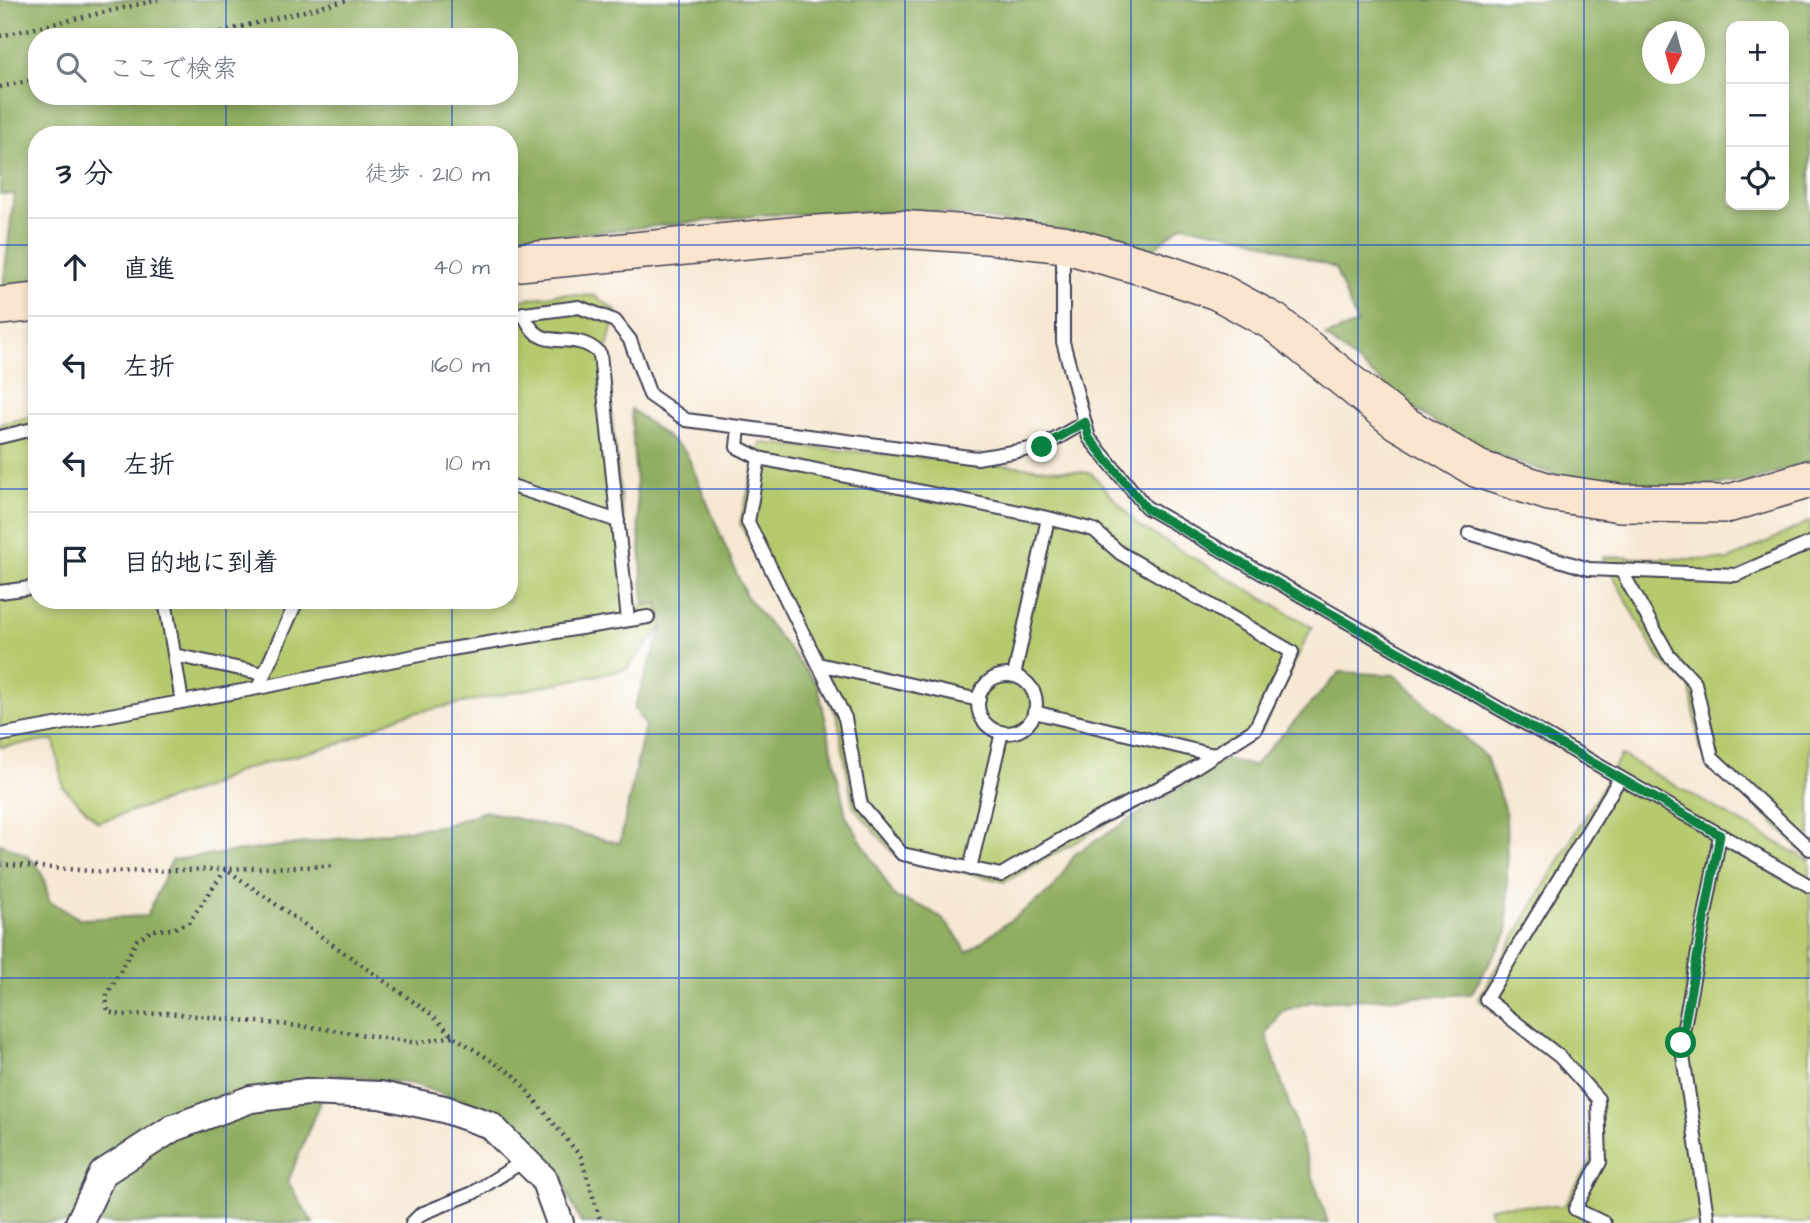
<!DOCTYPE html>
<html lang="ja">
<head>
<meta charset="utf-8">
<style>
	:root { --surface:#fff; --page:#f2f2f3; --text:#1f2937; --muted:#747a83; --line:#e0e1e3 }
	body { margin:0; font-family:"Architects Daughter","Klee One",sans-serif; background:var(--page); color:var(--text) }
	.controls { position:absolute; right:21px; top:21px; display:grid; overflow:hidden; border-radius:14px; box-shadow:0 4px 10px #0003 }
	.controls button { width:63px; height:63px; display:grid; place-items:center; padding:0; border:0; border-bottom:2px solid var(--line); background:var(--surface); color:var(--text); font:35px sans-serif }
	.compass { position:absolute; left:1642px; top:21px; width:63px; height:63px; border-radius:50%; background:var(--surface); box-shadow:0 4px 10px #0003; rotate:186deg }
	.stop { position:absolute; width:21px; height:21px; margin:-16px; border:5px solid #0b8043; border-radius:50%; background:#fff }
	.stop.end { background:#0b8043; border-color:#fff; box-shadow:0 2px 7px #0008 }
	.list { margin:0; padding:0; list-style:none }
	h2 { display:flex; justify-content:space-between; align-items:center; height:91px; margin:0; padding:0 28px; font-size:30px }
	h2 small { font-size:23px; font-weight:400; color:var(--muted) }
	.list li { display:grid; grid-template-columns:46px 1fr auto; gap:21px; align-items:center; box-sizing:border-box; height:98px; padding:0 28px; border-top:2px solid var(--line) }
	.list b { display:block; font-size:26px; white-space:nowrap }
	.list em { font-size:23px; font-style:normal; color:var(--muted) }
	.icon { flex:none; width:38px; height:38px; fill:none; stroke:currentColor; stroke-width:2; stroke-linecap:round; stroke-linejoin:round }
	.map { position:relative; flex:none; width:1810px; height:1223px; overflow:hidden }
	.search { position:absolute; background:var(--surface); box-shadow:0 4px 10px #0003; left:28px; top:28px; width:490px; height:77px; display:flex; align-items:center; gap:18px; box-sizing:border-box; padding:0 24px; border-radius:28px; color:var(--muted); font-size:26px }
	.panel { position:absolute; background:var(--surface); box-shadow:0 4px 10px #0003; left:28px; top:126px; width:490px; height:483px; border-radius:28px }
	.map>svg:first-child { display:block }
	.green { fill:#b5ca6e; stroke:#6c7654; stroke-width:2 }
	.forest { fill:#90ae61; stroke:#59684e; stroke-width:2; fill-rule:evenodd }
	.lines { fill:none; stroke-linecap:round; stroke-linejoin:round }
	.lane-casing { stroke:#424052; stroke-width:16 }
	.street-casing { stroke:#424052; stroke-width:30 }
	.secondary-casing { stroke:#424052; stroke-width:40 }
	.path { stroke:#424052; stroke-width:4.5; stroke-dasharray:2 5; stroke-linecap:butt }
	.lane { stroke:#fff; stroke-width:12 }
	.street { stroke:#fff; stroke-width:26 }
	.secondary { stroke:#fbe5cf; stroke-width:37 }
	.route { stroke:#0b8043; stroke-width:9 }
	.grid { fill:none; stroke:#1d4ed8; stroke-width:2; stroke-opacity:0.55 }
</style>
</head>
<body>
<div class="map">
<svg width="1810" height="1223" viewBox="0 0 1810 1223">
	<rect width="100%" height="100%" fill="#fff"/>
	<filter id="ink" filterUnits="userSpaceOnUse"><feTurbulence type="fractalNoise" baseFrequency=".0143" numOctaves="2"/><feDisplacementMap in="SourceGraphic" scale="14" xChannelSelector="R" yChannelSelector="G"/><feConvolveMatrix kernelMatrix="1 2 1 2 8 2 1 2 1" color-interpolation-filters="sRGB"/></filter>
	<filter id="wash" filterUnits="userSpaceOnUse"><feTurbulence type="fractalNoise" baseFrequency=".00686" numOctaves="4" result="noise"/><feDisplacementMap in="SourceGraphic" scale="28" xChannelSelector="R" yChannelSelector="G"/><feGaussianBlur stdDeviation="1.57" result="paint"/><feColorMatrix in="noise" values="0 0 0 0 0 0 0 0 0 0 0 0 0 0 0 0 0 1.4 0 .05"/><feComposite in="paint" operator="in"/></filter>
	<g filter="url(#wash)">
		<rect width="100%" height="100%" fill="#f6e8d3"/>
		<path class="green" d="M558 294 595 296 616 311 605 356 633 607 658 603 663 626 627 669 403 715 339 744 244 769 205 788 98 822 63 787 54 740 0 747V424L37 415V600H509V302Z
			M761 443 1091 473 1139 526 1312 627 1262 730 1187 779 1005 882 895 855 853 806 838 718 740 523Z
			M1810 521V859L1700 750 1690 685 1660 660 1602 557 1729 560Z
			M1621 755 1810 861V1223H1497L1488 1209 1500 1205 1564 1206 1592 1160 1590 1100 1567 1069 1478 999Z"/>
		<path class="forest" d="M0 0H1810V461L1749 482 1660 489 1565 478 1485 451 1424 416 1325 336 1357 324 1335 268 1247 237 1182 225 1152 250 1065 231 932 211 763 215 509 241V135H37V285L3 288 14 194H0ZM1731 26H1784V205H1731ZM1652 32H1694V74H1652ZM37 37H509V96H37Z
			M631 409 686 452 746 596 818 685 846 816 895 897C935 910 945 915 967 952L1052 890 1075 854 1225 759 1253 766 1340 672 1395 675 1486 757 1506 814 1508 932 1471 994 1311 1002 1282 1011 1266 1034 1328 1223H581L559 1175 507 1116 413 1084 331 1074 288 1182 313 1223H0V844C36 857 42 864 49 901L80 919 147 916 172 860 446 825 485 811 620 843 645 725 634 708 663 626 658 603 644 605Z"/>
	</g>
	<g filter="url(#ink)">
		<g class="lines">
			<defs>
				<path id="lane" d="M1063 249V342L1089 438 1146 507 1810 886
					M523 313C526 319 530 328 535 332 551 348 578 331 600 354L628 620
					M509 316 579 307 615 321 630 340 650 395 686 420 977 458 1042 447 1085 422
					M739 427 737 447 759 458 1048 518 1014 676
					M0 437 37 428
					M759 458 748 522 845 718 861 805 902 854 1001 875 1089 823 1178 778 1255 729 1292 652 1120 553 1094 530 1048 518
					M509 485 618 521
					M1469 533 1589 569 1736 575 1810 543
					M1621 570 1668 654 1695 683 1712 757 1810 849
					M0 592 37 587
					M165 600 182 702
					M174 655 264 674
					M818 664 979 700
					M978 704a29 29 0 1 1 58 0a29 29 0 1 1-58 0Z
					M258 688 297 600
					M1034 712 1214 755
					M0 735 258 688 439 651 648 617
					M970 869 1002 732
					M412 1223 421 1214 473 1193 525 1160
					M1604 1223 1575 1209 1600 1162 1598 1099 1560 1057 1486 999 1620 778
					M1708 1223 1681 1043 1720 835"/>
				<path id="street" d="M79 1223 103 1173 173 1128 251 1099 307 1092 380 1095 444 1109 490 1125 544 1179 560 1223"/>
				<path id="secondary" d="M509 263 801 235 898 229 986 235 1063 244 1152 269 1217 291 1274 322 1397 421 1478 469 1549 492 1620 503 1727 504 1810 479
					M0 306 37 302"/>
			</defs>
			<use href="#lane" class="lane-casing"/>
			<use href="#street" class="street-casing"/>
			<use href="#secondary" class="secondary-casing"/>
			<path class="path" d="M0 36 158 0
				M201 37 348 0
				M0 87 37 79
				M0 864 105 872 334 866
				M453 1036 417 1043 319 1028 167 1013 123 1015 108 1012 106 997 137 940 153 930 173 929 189 922 226 869 432 1015 453 1036 515 1076 581 1157 601 1223"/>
			<use href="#lane" class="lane"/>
			<use href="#street" class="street"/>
			<use href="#secondary" class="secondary"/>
		</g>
	</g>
	<g class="lines" filter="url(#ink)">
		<path class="route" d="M1042 447 1085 422 1089 438 1146 508 1720 835 1681 1043"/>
	</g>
	<path class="grid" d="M226 0V37M452 0V37M679 0V1223M905 0V1223M1131 0V1223M1358 0V1223M1584 0V1223M226 96V135M452 96V135M0 245H37M509 245H1810M0 489H37M509 489H1810M226 600V1223M452 600V1223M0 734H1810M0 978H1810"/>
</svg>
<div class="controls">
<button>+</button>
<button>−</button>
<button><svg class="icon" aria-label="locate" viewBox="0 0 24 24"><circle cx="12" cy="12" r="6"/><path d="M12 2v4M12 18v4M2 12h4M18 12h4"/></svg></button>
</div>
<svg class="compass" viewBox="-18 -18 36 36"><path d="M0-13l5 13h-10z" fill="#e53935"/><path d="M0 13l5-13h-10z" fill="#747a83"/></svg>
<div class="stop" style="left:1681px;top:1043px"></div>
<div class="stop end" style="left:1042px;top:447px"></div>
<div class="search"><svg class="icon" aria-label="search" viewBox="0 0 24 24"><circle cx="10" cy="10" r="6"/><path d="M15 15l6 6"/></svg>ここで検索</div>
<section class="panel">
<h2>3 分<small>徒歩 · 210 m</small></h2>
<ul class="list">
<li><svg class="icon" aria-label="ahead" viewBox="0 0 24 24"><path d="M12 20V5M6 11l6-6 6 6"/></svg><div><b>直進</b></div><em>40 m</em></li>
<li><svg class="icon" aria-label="left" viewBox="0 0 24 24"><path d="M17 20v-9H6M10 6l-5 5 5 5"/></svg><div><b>左折</b></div><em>160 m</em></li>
<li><svg class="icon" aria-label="left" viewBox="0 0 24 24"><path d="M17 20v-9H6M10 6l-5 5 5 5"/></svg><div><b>左折</b></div><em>10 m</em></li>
<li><svg class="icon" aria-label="arrive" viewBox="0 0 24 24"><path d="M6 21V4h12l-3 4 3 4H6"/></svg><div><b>目的地に到着</b></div></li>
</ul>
</section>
</div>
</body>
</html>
